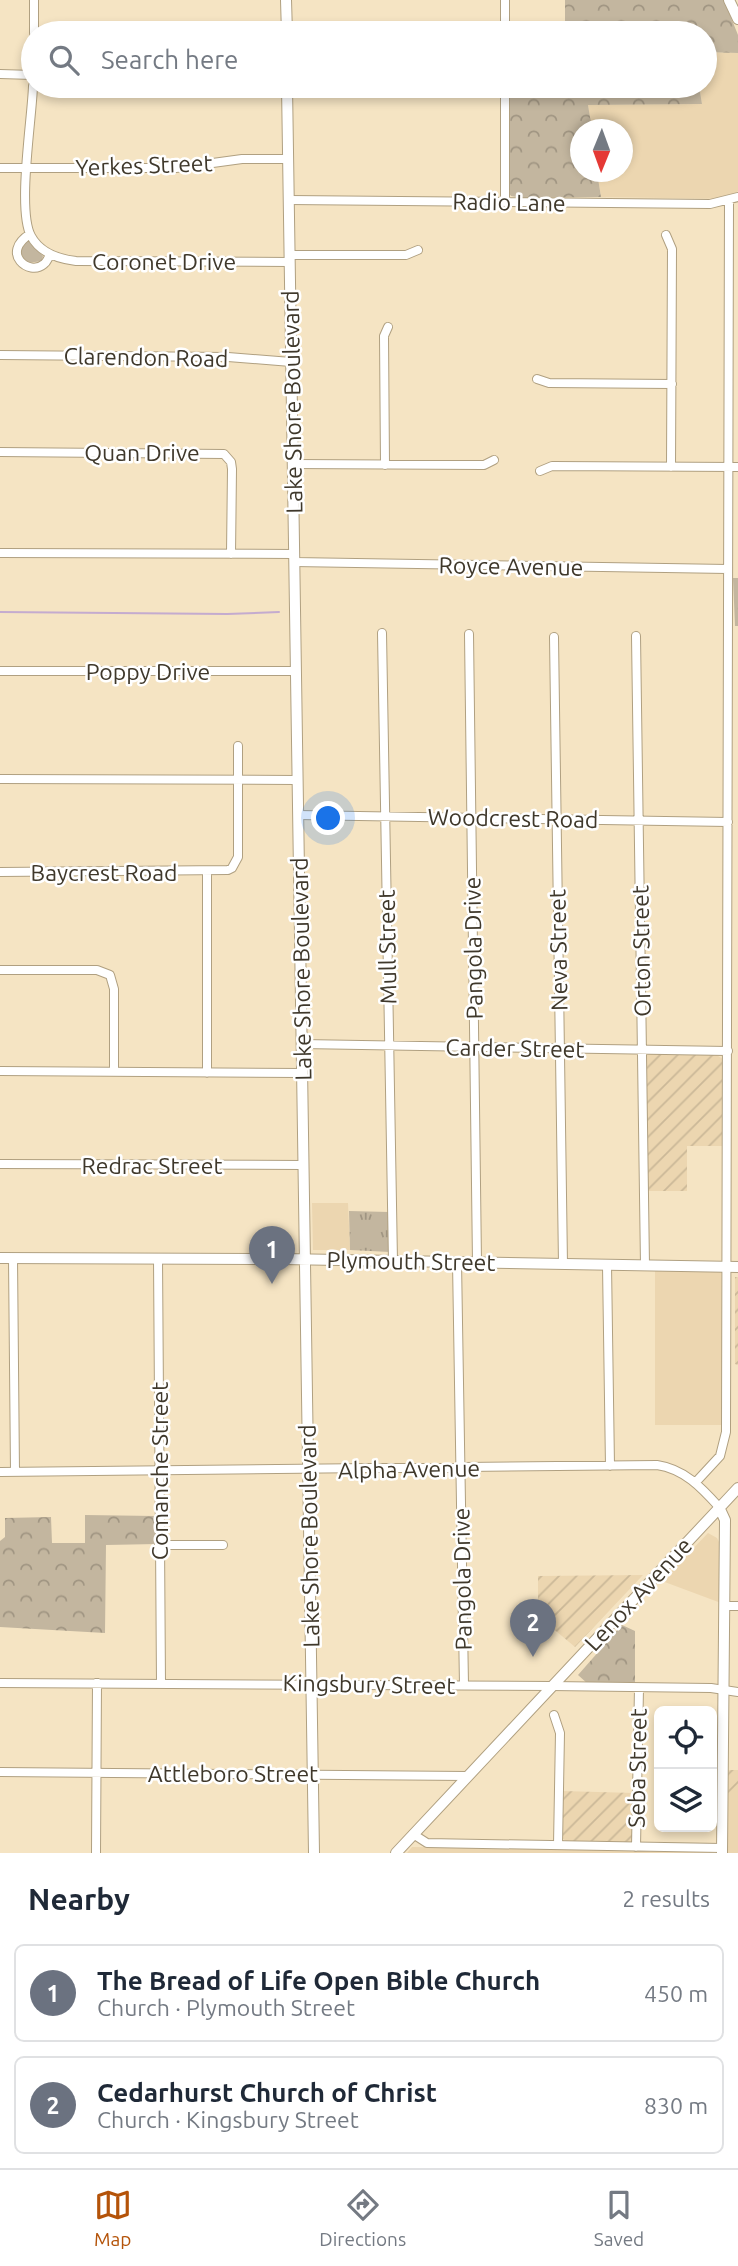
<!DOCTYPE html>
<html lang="en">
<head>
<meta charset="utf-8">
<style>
	:root { --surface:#fff; --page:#f6f6f7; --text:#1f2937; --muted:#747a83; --line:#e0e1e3; --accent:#b45309 }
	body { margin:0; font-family:Ubuntu,sans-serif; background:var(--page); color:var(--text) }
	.controls { position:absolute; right:21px; bottom:21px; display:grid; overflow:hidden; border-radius:10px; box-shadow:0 4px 10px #0003 }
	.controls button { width:63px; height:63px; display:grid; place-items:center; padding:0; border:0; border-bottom:2px solid var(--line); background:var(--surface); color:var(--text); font:35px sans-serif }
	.compass { position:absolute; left:570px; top:119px; width:63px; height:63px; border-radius:50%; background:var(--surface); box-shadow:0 4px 10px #0003; rotate:181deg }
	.you { position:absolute; left:329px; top:819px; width:24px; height:24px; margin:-18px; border:5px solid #fff; border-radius:50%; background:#1a73e8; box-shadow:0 0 0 10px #1a73e833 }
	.badge { display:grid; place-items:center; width:46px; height:46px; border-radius:50%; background:var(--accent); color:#fff; font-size:23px; font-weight:700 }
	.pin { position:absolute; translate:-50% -58px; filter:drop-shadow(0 2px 4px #0008) }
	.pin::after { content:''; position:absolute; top:37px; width:24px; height:21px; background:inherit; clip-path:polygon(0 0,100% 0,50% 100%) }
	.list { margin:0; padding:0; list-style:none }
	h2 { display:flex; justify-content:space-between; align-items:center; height:91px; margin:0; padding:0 28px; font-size:30px }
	h2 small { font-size:23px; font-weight:400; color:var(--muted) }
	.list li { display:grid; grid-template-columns:46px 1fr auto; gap:21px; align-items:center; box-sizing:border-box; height:98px; margin:0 14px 14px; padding:0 14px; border:2px solid var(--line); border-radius:10px }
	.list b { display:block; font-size:26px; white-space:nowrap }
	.list p { margin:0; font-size:23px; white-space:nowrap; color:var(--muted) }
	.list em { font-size:23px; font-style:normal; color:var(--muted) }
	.icon { flex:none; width:38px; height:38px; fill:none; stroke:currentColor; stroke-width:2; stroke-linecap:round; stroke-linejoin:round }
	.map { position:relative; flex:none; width:738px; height:1853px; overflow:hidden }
	.search { position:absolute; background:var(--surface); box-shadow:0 4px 10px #0003; left:21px; right:21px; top:21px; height:77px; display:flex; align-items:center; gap:18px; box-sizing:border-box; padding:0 24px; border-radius:38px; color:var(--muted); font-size:26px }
	.sheet { height:315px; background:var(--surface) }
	nav { display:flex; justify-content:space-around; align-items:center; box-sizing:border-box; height:98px; border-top:2px solid var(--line); background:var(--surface); font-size:19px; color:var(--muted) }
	nav a { display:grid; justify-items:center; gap:4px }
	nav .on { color:var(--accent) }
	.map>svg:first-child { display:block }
	.built { fill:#ecd6b0 }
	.industrial { fill:url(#industrial-furrows) }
	.grass { fill:url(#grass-tufts) }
	.forest { fill:url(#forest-crowns) }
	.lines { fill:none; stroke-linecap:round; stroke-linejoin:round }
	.stream { stroke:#c4abcf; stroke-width:2 }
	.street-casing { stroke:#b0a081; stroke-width:10 }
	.secondary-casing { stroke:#b0a081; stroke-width:12 }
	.street { stroke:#fff; stroke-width:8 }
	.secondary { stroke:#fff; stroke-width:10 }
	.labels { text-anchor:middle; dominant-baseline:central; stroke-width:5; stroke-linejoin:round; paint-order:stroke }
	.street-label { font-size:23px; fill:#3f382b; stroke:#fff }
</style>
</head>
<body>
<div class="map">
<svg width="738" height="1853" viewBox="0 0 738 1853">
	<defs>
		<pattern id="industrial-furrows" width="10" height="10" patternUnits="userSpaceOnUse" patternTransform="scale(1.75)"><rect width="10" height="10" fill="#ecd6b0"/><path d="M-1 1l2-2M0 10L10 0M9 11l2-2" fill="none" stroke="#cbb898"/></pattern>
		<pattern id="grass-tufts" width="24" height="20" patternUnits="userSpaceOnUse" patternTransform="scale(1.75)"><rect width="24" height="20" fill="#c3b69f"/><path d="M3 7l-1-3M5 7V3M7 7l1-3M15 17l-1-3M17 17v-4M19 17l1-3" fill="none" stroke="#a09582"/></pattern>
		<pattern id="forest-crowns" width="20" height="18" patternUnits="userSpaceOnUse" patternTransform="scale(1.75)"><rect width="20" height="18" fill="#c3b69f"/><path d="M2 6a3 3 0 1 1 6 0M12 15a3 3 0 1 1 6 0" fill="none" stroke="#a09582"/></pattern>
	</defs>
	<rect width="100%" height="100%" fill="#f5e4c3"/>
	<path class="built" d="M705 52 738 53V191L728 199 601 197 597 172H622V130L592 129 588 105 702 104 699 86H705Z
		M312 1203H348L350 1250H313Z
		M655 1269 718 1270 721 1273 723 1425H655Z
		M708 1533 717 1538 719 1542 721 1603 662 1581Z
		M727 1794H738V1853H727Z
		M412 1847 708 1851 713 1853H407Z"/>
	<path class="industrial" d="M651 1053 715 1054 723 1059 724 1146H687V1191H647L645 1059 647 1055Z
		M735 1277H738V1365L735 1364Z
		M643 1575 575 1647 538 1616V1576Z
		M728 1770H738V1794H727Z
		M562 1791 634 1793 632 1842 566 1841 562 1838Z"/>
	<path class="grass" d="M27 240 43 256 42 261 28 263 23 259 20 246Z
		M349 1211 389 1212 390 1252 350 1250Z"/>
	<path class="forest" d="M565 0H724L738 35V53L705 52V33H565Z
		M509 86H699L702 104 588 105 592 129 580 130V172H597L601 197 522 198 511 196 508 192Z
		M733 578H738V626H735Z
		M85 1515 155 1516 157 1544 106 1545 105 1633 0 1627V1541L5 1537V1518L51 1517 52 1543H85Z
		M622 1625 635 1631V1685L588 1684 578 1675Z"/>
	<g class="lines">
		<path class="stream" d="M0 612 227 614 279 612"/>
		<defs>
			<path id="street" d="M505 0V33
				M34 33V0
				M0 74 33 75
				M33 86C32 119 17 210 31 236 40 253 59 259 76 261L290 262
				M505 86V201
				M0 168H176L242 159H288
				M289 200 710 204 738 197
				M30 234C0 253 29 277 44 264 47 262 48 258 50 255
				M666 235 672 249 671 467
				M289 255H406L418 250
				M0 355 228 357 291 362
				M537 379 549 383 672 384
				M0 452 224 454 231 462 232 469 231 554
				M293 464 484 465 494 460
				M385 465 384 336 388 327
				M540 471 552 466 738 467
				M0 553 294 554
				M294 562 728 569
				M382 633 393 1261
				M469 634 477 1262
				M636 636 645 1265
				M554 637 563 1264
				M0 671H296
				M0 779 297 780
				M298 815 728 822
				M0 872 228 870 232 868 238 857V746
				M0 970H97L110 975 114 989V1072
				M302 1044 728 1051
				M0 1071 302 1073
				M207 1073V872
				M0 1164 304 1165
				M13 1258 15 1472
				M158 1258 161 1683
				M457 1262 464 1685
				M607 1265 610 1466
				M0 1472 657 1465C684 1469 701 1487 719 1507
				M695 1483 720 1456 726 1432 729 201
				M159 1545H223
				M725 1606H738
				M0 1683 551 1686 711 1688 738 1692
				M554 1715 560 1733 558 1845
				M0 1772 467 1776
				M413 1834 427 1843 722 1848
				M636 1847 639 1688
				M96 1853 97 1683"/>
			<path id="secondary" d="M286 0 287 33
				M729 0 738 19
				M287 86 314 1853
				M0 1258 283 1259 738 1267
				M719 1507 725 1520 722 1853
				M396 1853 738 1488"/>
		</defs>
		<use href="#street" class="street-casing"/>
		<use href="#secondary" class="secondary-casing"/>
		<use href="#street" class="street"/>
		<use href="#secondary" class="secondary"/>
	</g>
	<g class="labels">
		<g class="street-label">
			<text transform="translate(144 165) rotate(-2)">Yerkes Street</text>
			<text transform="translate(509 202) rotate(1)">Radio Lane</text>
			<text x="164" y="261">Coronet Drive</text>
			<text transform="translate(146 357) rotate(1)">Clarendon Road</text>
			<text transform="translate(292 402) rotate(-91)">Lake Shore Boulevard</text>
			<text x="142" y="452">Quan Drive</text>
			<text transform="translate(511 566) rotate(1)">Royce Avenue</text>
			<text x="148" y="671">Poppy Drive</text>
			<text transform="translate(513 818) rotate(1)">Woodcrest Road</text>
			<text x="104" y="872">Baycrest Road</text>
			<text transform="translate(387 947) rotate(-91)">Mull Street</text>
			<text transform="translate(473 948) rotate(-91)">Pangola Drive</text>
			<text transform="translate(558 950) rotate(-91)">Neva Street</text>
			<text transform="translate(641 951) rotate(-91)">Orton Street</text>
			<text transform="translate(301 969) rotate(-91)">Lake Shore Boulevard</text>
			<text transform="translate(515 1048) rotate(1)">Carder Street</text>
			<text x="152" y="1165">Redrac Street</text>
			<text transform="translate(411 1261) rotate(1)">Plymouth Street</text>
			<text transform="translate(409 1469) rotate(-1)">Alpha Avenue</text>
			<text transform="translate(159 1471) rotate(-90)">Comanche Street</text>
			<text transform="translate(309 1536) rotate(-91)">Lake Shore Boulevard</text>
			<text transform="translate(462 1579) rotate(-91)">Pangola Drive</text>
			<text transform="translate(638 1594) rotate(-47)">Lenox Avenue</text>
			<text transform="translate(369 1684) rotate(1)">Kingsbury Street</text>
			<text transform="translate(637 1768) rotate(-89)">Seba Street</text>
			<text x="233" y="1773">Attleboro Street</text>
		</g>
	</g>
</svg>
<div class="controls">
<button><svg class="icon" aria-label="locate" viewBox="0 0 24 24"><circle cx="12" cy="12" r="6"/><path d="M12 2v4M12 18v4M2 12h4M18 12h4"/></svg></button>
<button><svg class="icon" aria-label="layers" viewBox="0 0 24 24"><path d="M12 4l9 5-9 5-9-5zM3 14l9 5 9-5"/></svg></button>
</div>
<svg class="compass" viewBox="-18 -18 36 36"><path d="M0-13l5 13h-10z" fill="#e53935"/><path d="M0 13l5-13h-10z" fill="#747a83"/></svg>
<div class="you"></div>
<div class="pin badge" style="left:272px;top:1284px;background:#6b7280">1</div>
<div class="pin badge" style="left:533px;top:1657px;background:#6b7280">2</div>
<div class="search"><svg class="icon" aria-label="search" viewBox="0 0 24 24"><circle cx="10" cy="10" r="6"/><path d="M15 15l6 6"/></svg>Search here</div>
</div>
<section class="sheet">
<h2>Nearby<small>2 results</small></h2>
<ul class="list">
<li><span class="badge" style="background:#6b7280">1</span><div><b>The Bread of Life Open Bible Church</b><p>Church · Plymouth Street</p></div><em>450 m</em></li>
<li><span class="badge" style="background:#6b7280">2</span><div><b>Cedarhurst Church of Christ</b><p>Church · Kingsbury Street</p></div><em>830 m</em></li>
</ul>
</section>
<nav>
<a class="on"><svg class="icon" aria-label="map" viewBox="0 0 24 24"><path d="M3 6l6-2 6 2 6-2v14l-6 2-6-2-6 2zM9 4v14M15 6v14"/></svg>Map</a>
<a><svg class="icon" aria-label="directions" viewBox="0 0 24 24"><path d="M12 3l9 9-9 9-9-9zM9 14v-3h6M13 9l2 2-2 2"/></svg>Directions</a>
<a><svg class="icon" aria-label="saved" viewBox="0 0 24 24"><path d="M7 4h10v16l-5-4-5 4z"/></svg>Saved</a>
</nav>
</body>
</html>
